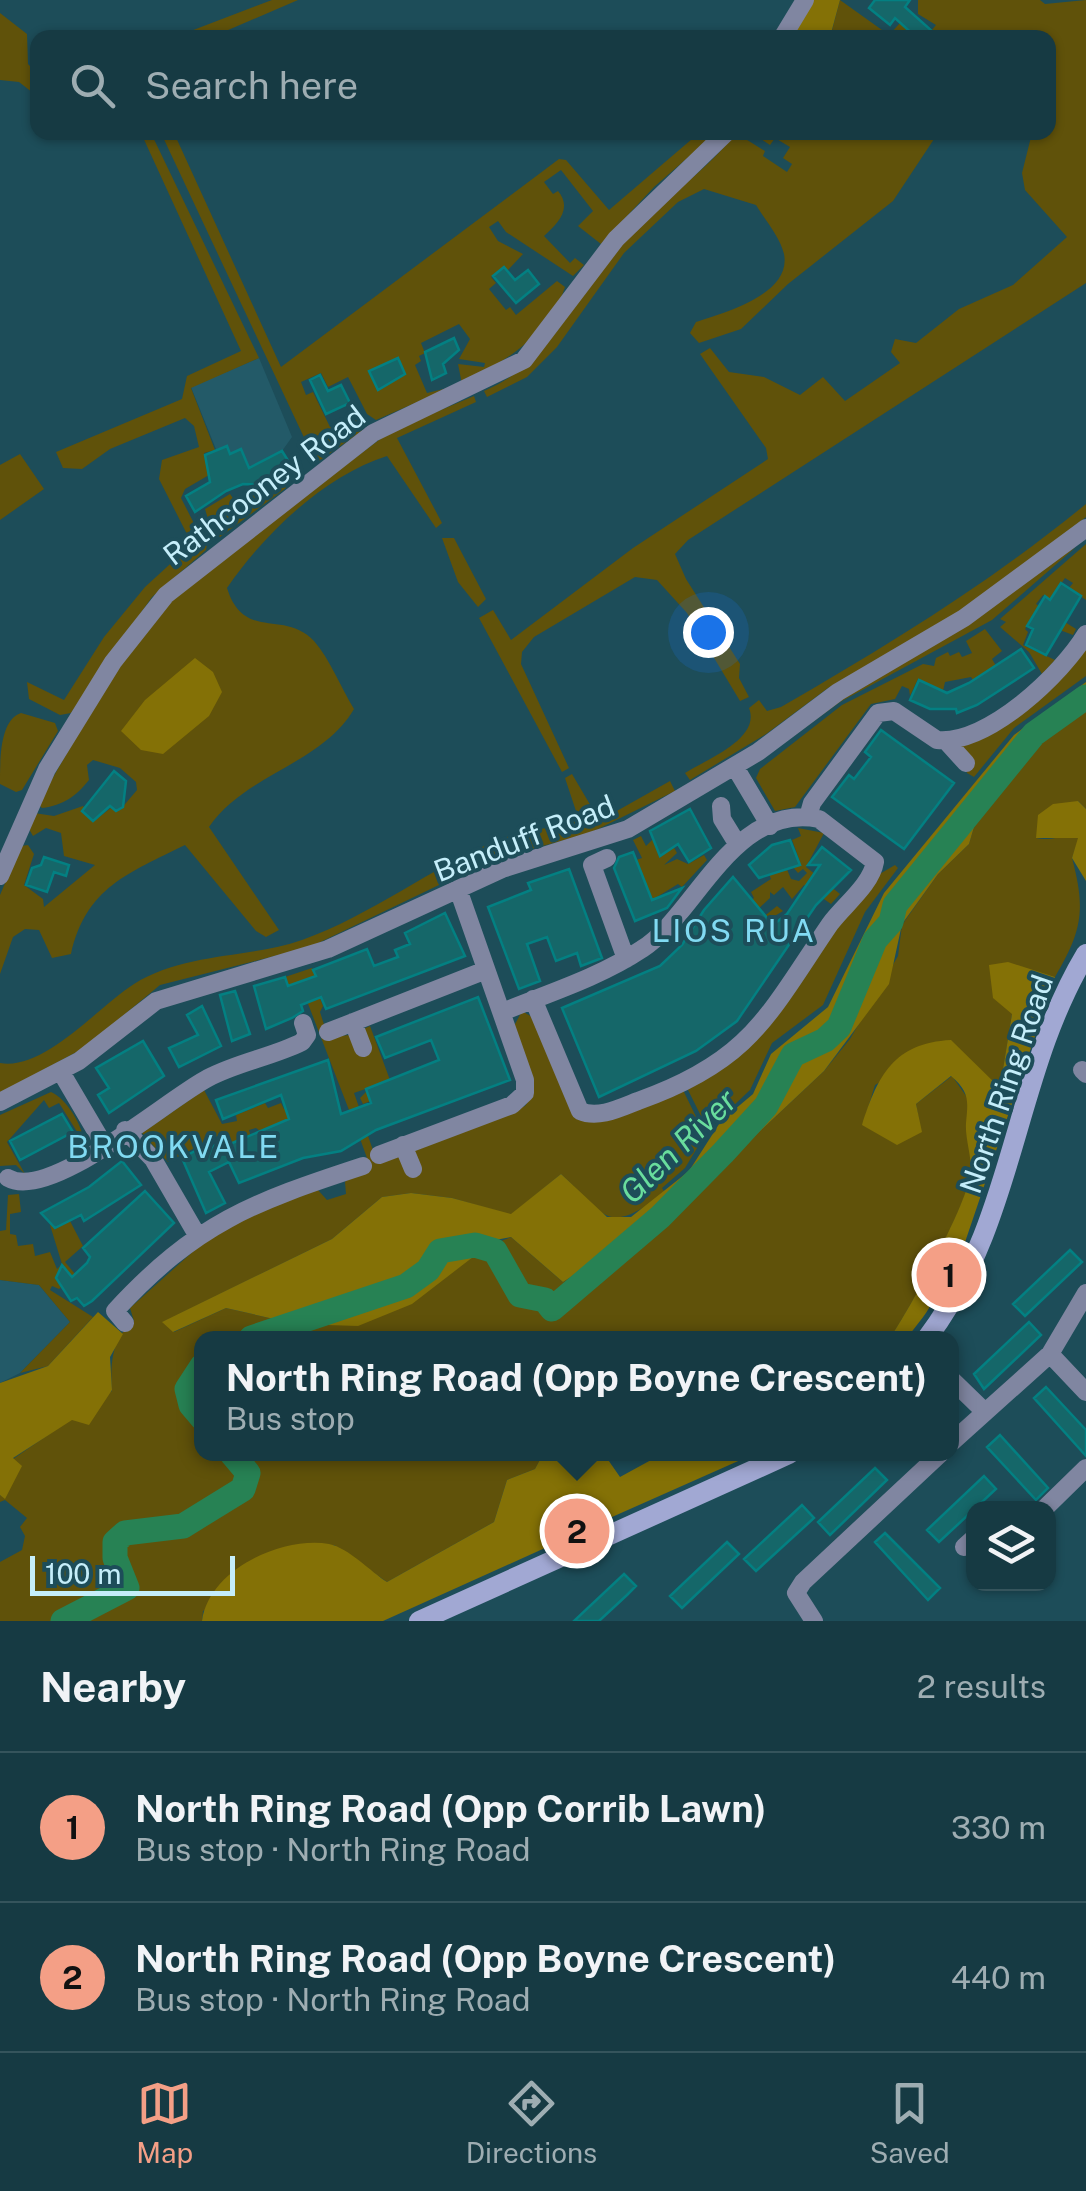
<!DOCTYPE html>
<html lang="en">
<head>
<meta charset="utf-8">
<style>
	:root { --surface:#163a43; --page:#1f414a; --text:#f1f3f6; --muted:#9eadb2; --line:#35545c; --accent:#f49f86 }
	body { margin:0; font-family:"Public Sans",sans-serif; background:var(--page); color:var(--text) }
	.controls { position:absolute; right:30px; bottom:30px; display:grid; overflow:hidden; border-radius:20px; box-shadow:0 2px 8px #0004 }
	.controls button { width:90px; height:90px; display:grid; place-items:center; padding:0; border:0; border-bottom:2px solid var(--line); background:var(--surface); color:var(--text); font:50px sans-serif }
	.scale { position:absolute; left:30px; bottom:25px; width:205px; box-sizing:border-box; padding-left:10px; border:5px solid #c5eefa; border-top:0; font-size:28px; line-height:35px; white-space:nowrap; color:#c5eefa; -webkit-text-stroke:8px #1d4d59; paint-order:stroke }
	.you { position:absolute; left:708px; top:632px; width:35px; height:35px; margin:-25px; border:8px solid #fff; border-radius:50%; background:#1a73e8; box-shadow:0 0 0 15px #1a73e833 }
	.badge { display:grid; place-items:center; width:65px; height:65px; border-radius:50%; background:var(--accent); color:#111; font-size:32px; font-weight:700 }
	.pin { position:absolute; translate:-50% -50%; border:5px solid #fff; box-shadow:0 2px 10px #0006 }
	.popup { position:absolute; left:194px; top:1331px; width:765px; height:130px; box-sizing:border-box; display:grid; place-content:center; border-radius:20px; background:var(--surface); filter:drop-shadow(0 2px 8px #0005); font-size:32px; white-space:nowrap; color:var(--muted) }
	.popup b { font-size:38px; color:var(--text) }
	.popup::after { content:''; position:absolute; left:50%; top:100%; margin-left:-20px; border:20px solid transparent; border-top-color:var(--surface) }
	.list { margin:0; padding:0; list-style:none }
	h2 { display:flex; justify-content:space-between; align-items:center; height:130px; margin:0; padding:0 40px; font-size:42px }
	h2 small { font-size:32px; font-weight:400; color:var(--muted) }
	.list li { display:grid; grid-template-columns:65px 1fr auto; gap:30px; align-items:center; box-sizing:border-box; height:150px; padding:0 40px; border-top:2px solid var(--line) }
	.list b { display:block; font-size:38px; white-space:nowrap }
	.list p { margin:0; font-size:32px; white-space:nowrap; color:var(--muted) }
	.list em { font-size:32px; font-style:normal; color:var(--muted) }
	.icon { flex:none; width:55px; height:55px; fill:none; stroke:currentColor; stroke-width:2; stroke-linecap:round; stroke-linejoin:round }
	.map { position:relative; flex:none; width:1086px; height:1621px; overflow:hidden }
	.search { position:absolute; background:var(--surface); box-shadow:0 2px 8px #0004; left:30px; right:30px; top:30px; height:110px; display:flex; align-items:center; gap:25px; box-sizing:border-box; padding:0 35px; border-radius:20px; color:var(--muted); font-size:38px }
	.sheet { height:430px; background:var(--surface) }
	nav { display:flex; justify-content:space-around; align-items:center; box-sizing:border-box; height:140px; border-top:2px solid var(--line); background:var(--surface); font-size:28px; color:var(--muted) }
	nav a { display:grid; justify-items:center; gap:5px }
	nav .on { color:var(--accent) }
	.map>svg:first-child { display:block }
	.built { fill:#235a68 }
	.green { fill:#60520a }
	.forest { fill:#847106 }
	.lines { fill:none; stroke-linecap:round; stroke-linejoin:round }
	.river { stroke:#278254; stroke-width:25 }
	.building { fill:#156769; stroke:#038082; stroke-width:2.5 }
	.street { stroke:#8086a1; stroke-width:18 }
	.secondary { stroke:#a1a8d3; stroke-width:20 }
	.labels { text-anchor:middle; dominant-baseline:central; stroke-width:8; stroke-linejoin:round; paint-order:stroke }
	.street-label { font-size:30px; fill:#c5eefa; stroke:#1d4d59 }
	.neighbourhood-label { font-size:32px; letter-spacing:2.5px; fill:#81daf2; stroke:#1d4d59 }
	.water-label { font-size:32px; font-style:italic; fill:#69dd9d; stroke:#1d4d59 }
</style>
</head>
<body>
<div class="map">
<svg width="1086" height="1621" viewBox="0 0 1086 1621">
	<rect width="100%" height="100%" fill="#1d4d59"/>
	<path class="built" d="M259 358 292 437 282 451 250 468 240 479 243 484H230L191 387Z
		M0 1280 39 1285 70 1322 20 1373 0 1383Z"/>
	<path class="green" d="M272 0H298L212 37H175Z
		M840 0 889 35 900 23 917 37 830 38Z
		M918 0H1040L1045 4 1086 0V283L688 540 675 554 686 579 740 664 739 678 749 697 740 701 687 613 657 580 635 577 534 637 522 652 521 664 569 768 562 772 479 618 493 610 511 640 633 548 768 459 766 448 700 354 710 348 729 372 764 377 800 395 823 377 845 401 900 363 891 352 895 339 916 343 959 309 1013 285 1067 237 1025 190 1022 173 1032 133 1048 132V38L926 37 936 25 918 14Z
		M0 13 27 34 28 64 37 73V96L19 82 0 80Z
		M141 133H151L259 358 191 388 215 450 204 453 209 475 185 489 181 498 202 539H208L206 550 152 597 71 713 60 715 29 699 27 682 64 700 104 637 145 587 192 544 159 479 162 460 199 447 194 426 185 418 110 449 82 469 63 468 56 452 182 399 187 376 241 351Z
		M161 133H174L281 367 559 159 566 160 609 210 699 133H716L654 187 601 244 578 226 593 211 561 170 544 182 553 194 558 191C573 209 557 224 544 236L570 263 575 258 584 265 573 276 506 232 498 221 489 227 498 241 523 254 507 271 503 267 491 277 496 283 489 289 506 310 510 307 516 315 557 281 565 287C549 336 505 361 462 384L458 364 484 367 485 363 459 359 470 339 459 324 421 343 425 353 419 356 421 361 415 365 427 393 452 387 376 420 367 414 348 377 328 387 321 373 301 382 306 395 313 392 330 427 356 420 362 431 316 463Z
		M736 133 765 151 763 156 787 172 792 164 783 158 790 147 775 138 770 145 752 133H938L893 201 788 284 741 329 699 343 690 333 696 322C724 313 792 294 784 254 780 237 765 220 756 205L704 189 678 202 624 253 557 347 527 377 487 397 484 391C559 359 575 288 629 233 664 198 705 173 736 133Z
		M474 396 476 402 397 438 442 523 436 528 387 456C324 476 264 534 227 588 244 642 284 609 314 641 330 659 341 688 354 709 322 764 245 774 209 827L279 930 266 937 256 931 185 845C129 873 86 887 71 954L52 958 39 930 25 929 13 937 0 974V895L21 846 28 845 34 854 24 885 43 899 44 907 95 865 64 856 61 833 46 828 33 836 29 829 34 813 54 816 83 806 94 821 112 807 120 810 137 790 136 782 120 768 93 760 87 765 89 780C75 797 64 805 42 808L38 804 116 666 184 586 391 431Z
		M20 454 44 489 0 520V465Z
		M278 480 286 488 220 537 213 536 205 509 230 494 243 513 252 506V493Z
		M1086 504V517L964 610 828 688 766 734 690 780 685 773C707 759 761 739 749 708L759 700 767 711 781 707C890 644 988 584 1086 504Z
		M442 538H454L486 599 478 607 458 582Z
		M1086 544V600L1069 588 1073 583 1065 578 1050 600 1043 595 1036 604 1076 629 1073 635 1031 619 1025 629 1028 632 1023 645 1055 660 1042 674 1029 652 1000 627 1006 622 1000 619Z
		M1076 547 992 620 840 702 755 764 839 700Z
		M985 629 1002 651 992 659 996 666 973 680 971 677 945 682 943 691 918 679 910 696 909 689 902 686 895 699 871 704 795 807 775 811 756 778 760 769 842 705 923 664 934 666 936 658 948 652 950 656 959 652 962 657 972 653 966 641Z
		M1086 646V676L1014 728 974 777 967 773 961 746C1020 717 1047 698 1086 646Z
		M1086 710V809L1078 801 1036 838C1052 842 1064 833 1079 838L1072 858C1086 910 1082 931 1055 977L1036 972 1012 1014 1000 1089 951 1041 875 1085 863 1124 921 1132 916 1104 952 1076 971 1103C965 1127 973 1148 971 1172 968 1205 910 1309 890 1338H202V1454H543L535 1469 507 1480 494 1522 387 1582 334 1545 203 1611 202 1621H0V1562L22 1550 25 1536 20 1527 27 1518 5 1500 0 1502V1495L5 1498 13 1459 112 1391C110 1362 112 1338 134 1321L130 1308 207 1239 268 1208 318 1190 327 1200 346 1194 345 1182 367 1158 358 1133 366 1130 377 1162 525 1106 530 1099 514 1026 522 1011 532 1017 575 1117 683 1090 705 1135 685 1168 662 1188 665 1193C606 1235 609 1219 561 1174L511 1215 452 1198 411 1193 382 1197 332 1239 163 1322 174 1332 226 1308 296 1324 511 1237 563 1282 597 1260 626 1250 659 1226 824 1071 850 1039 898 956 902 925 938 874 969 844 976 820 1038 740Z
		M21 713 55 723 58 731 22 790 16 792 0 784C0 758 0 720 21 713Z
		M572 774 595 813 615 812 670 781 675 791 588 834 493 859 310 947 160 985 84 1048 0 1093V1063C44 1071 98 1007 134 984 185 952 247 959 302 940 372 915 430 868 498 840 523 830 553 829 579 820L565 778Z
		M798 828 824 833 806 867 840 894 831 904 804 885 792 899 783 887 774 895 770 892V898L756 911 762 918 777 906 783 911 768 920 775 926 771 932 748 902 754 898 751 892 771 879 769 874 786 867 791 879 799 881 807 873 803 869 798 873 792 866 800 862 792 840 801 836Z
		M641 836 646 846 653 839 660 855 672 844 677 853 664 865 677 859 688 864 704 855 707 860 682 887 678 884 652 900 636 860 642 858 633 840Z
		M895 865 898 868 865 912 823 1005 772 1043 750 1090 708 1130 687 1088 734 1058 765 1031 836 927 878 875Z
		M312 968 318 982 307 987 313 1001 320 998 323 1006 320 1012 328 1037 350 1035 370 1026 390 1080 399 1082 397 1076 410 1072 412 1076 394 1092 363 1104 360 1098 371 1087 354 1093 359 1107 354 1123 300 983 288 986 285 977Z
		M204 1090 222 1124 237 1121 236 1115 265 1103 268 1108 281 1103 284 1109 298 1104 287 1124 281 1122 282 1126 263 1133 256 1128 249 1130 251 1137 231 1145 225 1132 168 1162 142 1133Z
		M51 1092C67 1099 83 1126 84 1143L59 1103 49 1108 44 1100 7 1142 25 1174 16 1165 0 1166V1115Z
		M19 1194 21 1212 10 1214V1234L16 1235 18 1246 33 1244 35 1256 50 1252 57 1269 62 1264 50 1225 70 1221 83 1246 65 1262 75 1274 59 1289 52 1286 50 1290 93 1317 48 1366 20 1373 70 1322 39 1285 0 1280V1231L6 1230 8 1195Z"/>
	<path class="forest" d="M813 0H840L830 37 792 38Z
		M195 658 213 672 222 692 209 716 163 754 141 750 121 731 145 700Z
		M1086 682V710L1038 740 976 820 969 844 938 874 902 924 889 984 824 1071 659 1226 626 1250 597 1260 563 1282 511 1237 495 1240 412 1304 358 1326 296 1324 226 1308 173 1332 162 1322 332 1239 382 1197 411 1193 452 1198 511 1214 561 1174 607 1217H631L689 1171 721 1121 753 1094 771 1054 828 1007 884 893 1014 735Z
		M1078 801 1086 809V881L1072 858 1078 838H1036L1038 815 1053 804Z
		M1008 962 1055 977 961 1254C941 1269 942 1284 932 1303 925 1316 915 1327 907 1338H890C909 1310 970 1200 971 1170 971 1154 965 1138 966 1123 968 1101 970 1092 951 1076L916 1104 922 1132 897 1145 862 1125C878 1075 894 1043 951 1040L1000 1088 1012 1014 993 998 989 965Z
		M98 1312 123 1334 110 1357 112 1390 89 1425 72 1420 13 1458 22 1466 5 1499 0 1495V1383L48 1366Z
		M543 1454H604L620 1477 662 1454H754L594 1525C573 1524 557 1531 545 1548L383 1621H202C209 1569 283 1536 329 1544 349 1548 371 1572 387 1582L494 1522 507 1480 535 1469Z"/>
	<g class="lines">
		<path class="river" d="M251 1338 406 1286 428 1270 440 1251 475 1245 495 1251 520 1295 545 1300 552 1309 660 1217 723 1153 766 1106 793 1055 825 1040 839 1027 875 940 891 922 895 905 1034 734 1086 697
			M202 1366 187 1389 191 1405 202 1418
			M63 1621 127 1588 115 1558V1542L125 1533 183 1526 243 1489 248 1473 232 1454"/>
	</g>
	<path class="building" d="M875 0H910L905 7 932 31 926 38H917L895 18 890 25 869 8Z
		M504 267 515 280 528 270 539 284 516 303 493 276Z
		M454 338 459 350 443 364 446 373 432 380 425 352Z
		M398 358 405 374 378 390 369 371Z
		M320 375 328 391 341 385 350 403 326 414 310 380Z
		M227 446 230 454 241 449 249 468 282 451 292 467 265 485 243 484 226 491 195 512 186 496 210 482 205 455Z
		M1061 583 1081 596 1046 655 1026 645 1033 629 1027 626 1045 596 1050 600Z
		M1021 649 1034 668 977 705 957 713 956 709H930L910 700 919 680 947 693 969 683Z
		M881 730 954 783 904 849 832 797 849 775 854 779 871 757 865 752Z
		M114 771 126 781 123 807 116 811 110 806 93 821 82 811Z
		M690 809 711 848 689 862 678 844 660 856 650 831Z
		M790 840 800 865 759 878 749 865 772 845Z
		M822 847 851 870 816 905 737 1021 696 1051 599 1097 562 1008 660 966 682 945 704 910 733 877 773 925 787 914 820 865H808Z
		M633 852 652 900 682 888 667 908 635 921 614 868 619 857Z
		M44 857 69 865 66 876 54 872 47 892 26 885 32 868 41 865Z
		M569 869 602 958 581 966 577 953 556 961 547 937 527 944 540 981 519 989 488 907 531 890 528 883Z
		M445 913 465 956 326 1009 321 997 301 1005 303 1011 292 1018 266 1029 254 986 285 977 288 986 316 976 313 970 367 949 374 966 398 957 395 950 410 944 405 933Z
		M235 991 250 1034 232 1041 220 995Z
		M478 997 510 1080 376 1130 341 1151 303 1158 239 1183 229 1162 209 1172 225 1203 206 1213 182 1158 208 1144 210 1148 228 1138 230 1144 289 1119 281 1095 223 1119 216 1100 328 1060 341 1114 371 1103 366 1089 439 1060 431 1040 385 1058 376 1037Z
		M202 1006 221 1046 179 1067 169 1048 198 1035 187 1015Z
		M143 1041 164 1076 109 1113 98 1095 109 1088 96 1068Z
		M62 1114 73 1132 20 1160 10 1141Z
		M122 1161 141 1185 84 1221 81 1215 55 1228 41 1213 89 1187Z
		M145 1191 174 1223 92 1301 84 1306 77 1298 71 1301 56 1278 62 1265 72 1277 87 1263 90 1257 83 1248Z
		M1070 1250 1082 1262 1025 1316 1013 1304Z
		M1029 1322 1041 1335 984 1389 974 1374Z
		M1046 1387 1086 1430V1456L1034 1398Z
		M1000 1435 1048 1488 1036 1500 987 1447Z
		M875 1468 887 1480 830 1535 818 1522Z
		M984 1476 996 1489 939 1542 927 1530Z
		M802 1505 814 1518 756 1571 744 1559Z
		M885 1533 940 1588 928 1600 875 1542Z
		M727 1542 739 1554 682 1608 670 1596Z
		M624 1574 636 1586 627 1595 599 1621H574Z"/>
	<g class="lines">
		<path class="street" d="M782 38 805 0
			M946 741 966 763
			M735 767 770 826
			M721 806 722 819 738 845
			M808 817 812 803 878 713 894 711 937 740C988 745 1062 674 1086 634
			M607 858 592 865 626 959
			M0 876 47 769 113 662 166 595 373 433 524 360 616 239 727 132
			M502 1012C549 993 600 977 642 949 695 916 733 802 819 819L875 862C871 885 844 905 830 924 768 1015 751 1061 638 1101 620 1108 598 1119 580 1111L533 999
			M353 1022 363 1048
			M328 1032 486 970
			M1082 1070 1086 1074
			M61 1072 104 1145
			M0 1102 79 1061 156 1001 328 949 502 869 628 829 758 752 838 692 964 618 1086 528
			M125 1130 153 1159 197 1235
			M403 1145 413 1169
			M379 1155 512 1105 525 1093V1080L458 889
			M8 1178C50 1202 166 1100 208 1078 238 1062 272 1057 302 1042L307 1035 303 1023
			M125 1323 115 1311C196 1223 253 1202 363 1166
			M1050 1354 1086 1392
			M952 1380 984 1411
			M952 1442 1050 1354 1086 1293
			M1045 1508 1086 1468
			M964 1547 974 1538
			M814 1621 796 1593 803 1582 940 1454"/>
		<path class="secondary" d="M927 1338C1017 1219 1012 1077 1086 954
			M419 1621 789 1454"/>
	</g>
	<g class="labels">
		<g class="street-label">
			<text transform="translate(264 485) rotate(-37)">Rathcooney Road</text>
			<text transform="translate(524 838) rotate(-21)">Banduff Road</text>
			<text transform="translate(1006 1084) rotate(-71)">North Ring Road</text>
		</g>
		<g class="neighbourhood-label">
			<text x="734" y="930">LIOS RUA</text>
			<text x="174" y="1146">BROOKVALE</text>
		</g>
		<g class="water-label">
			<text transform="translate(678 1146) rotate(-44)">Glen River</text>
		</g>
	</g>
</svg>
<div class="controls">
<button><svg class="icon" aria-label="layers" viewBox="0 0 24 24"><path d="M12 4l9 5-9 5-9-5zM3 14l9 5 9-5"/></svg></button>
</div>
<div class="scale">100 m</div>
<div class="you"></div>
<div class="pin badge" style="left:949px;top:1275px">1</div>
<div class="pin badge" style="left:577px;top:1531px">2</div>
<div class="popup"><b>North Ring Road (Opp Boyne Crescent)</b>Bus stop</div>
<div class="search"><svg class="icon" aria-label="search" viewBox="0 0 24 24"><circle cx="10" cy="10" r="6"/><path d="M15 15l6 6"/></svg>Search here</div>
</div>
<section class="sheet">
<h2>Nearby<small>2 results</small></h2>
<ul class="list">
<li><span class="badge">1</span><div><b>North Ring Road (Opp Corrib Lawn)</b><p>Bus stop · North Ring Road</p></div><em>330 m</em></li>
<li><span class="badge">2</span><div><b>North Ring Road (Opp Boyne Crescent)</b><p>Bus stop · North Ring Road</p></div><em>440 m</em></li>
</ul>
</section>
<nav>
<a class="on"><svg class="icon" aria-label="map" viewBox="0 0 24 24"><path d="M3 6l6-2 6 2 6-2v14l-6 2-6-2-6 2zM9 4v14M15 6v14"/></svg>Map</a>
<a><svg class="icon" aria-label="directions" viewBox="0 0 24 24"><path d="M12 3l9 9-9 9-9-9zM9 14v-3h6M13 9l2 2-2 2"/></svg>Directions</a>
<a><svg class="icon" aria-label="saved" viewBox="0 0 24 24"><path d="M7 4h10v16l-5-4-5 4z"/></svg>Saved</a>
</nav>
</body>
</html>
